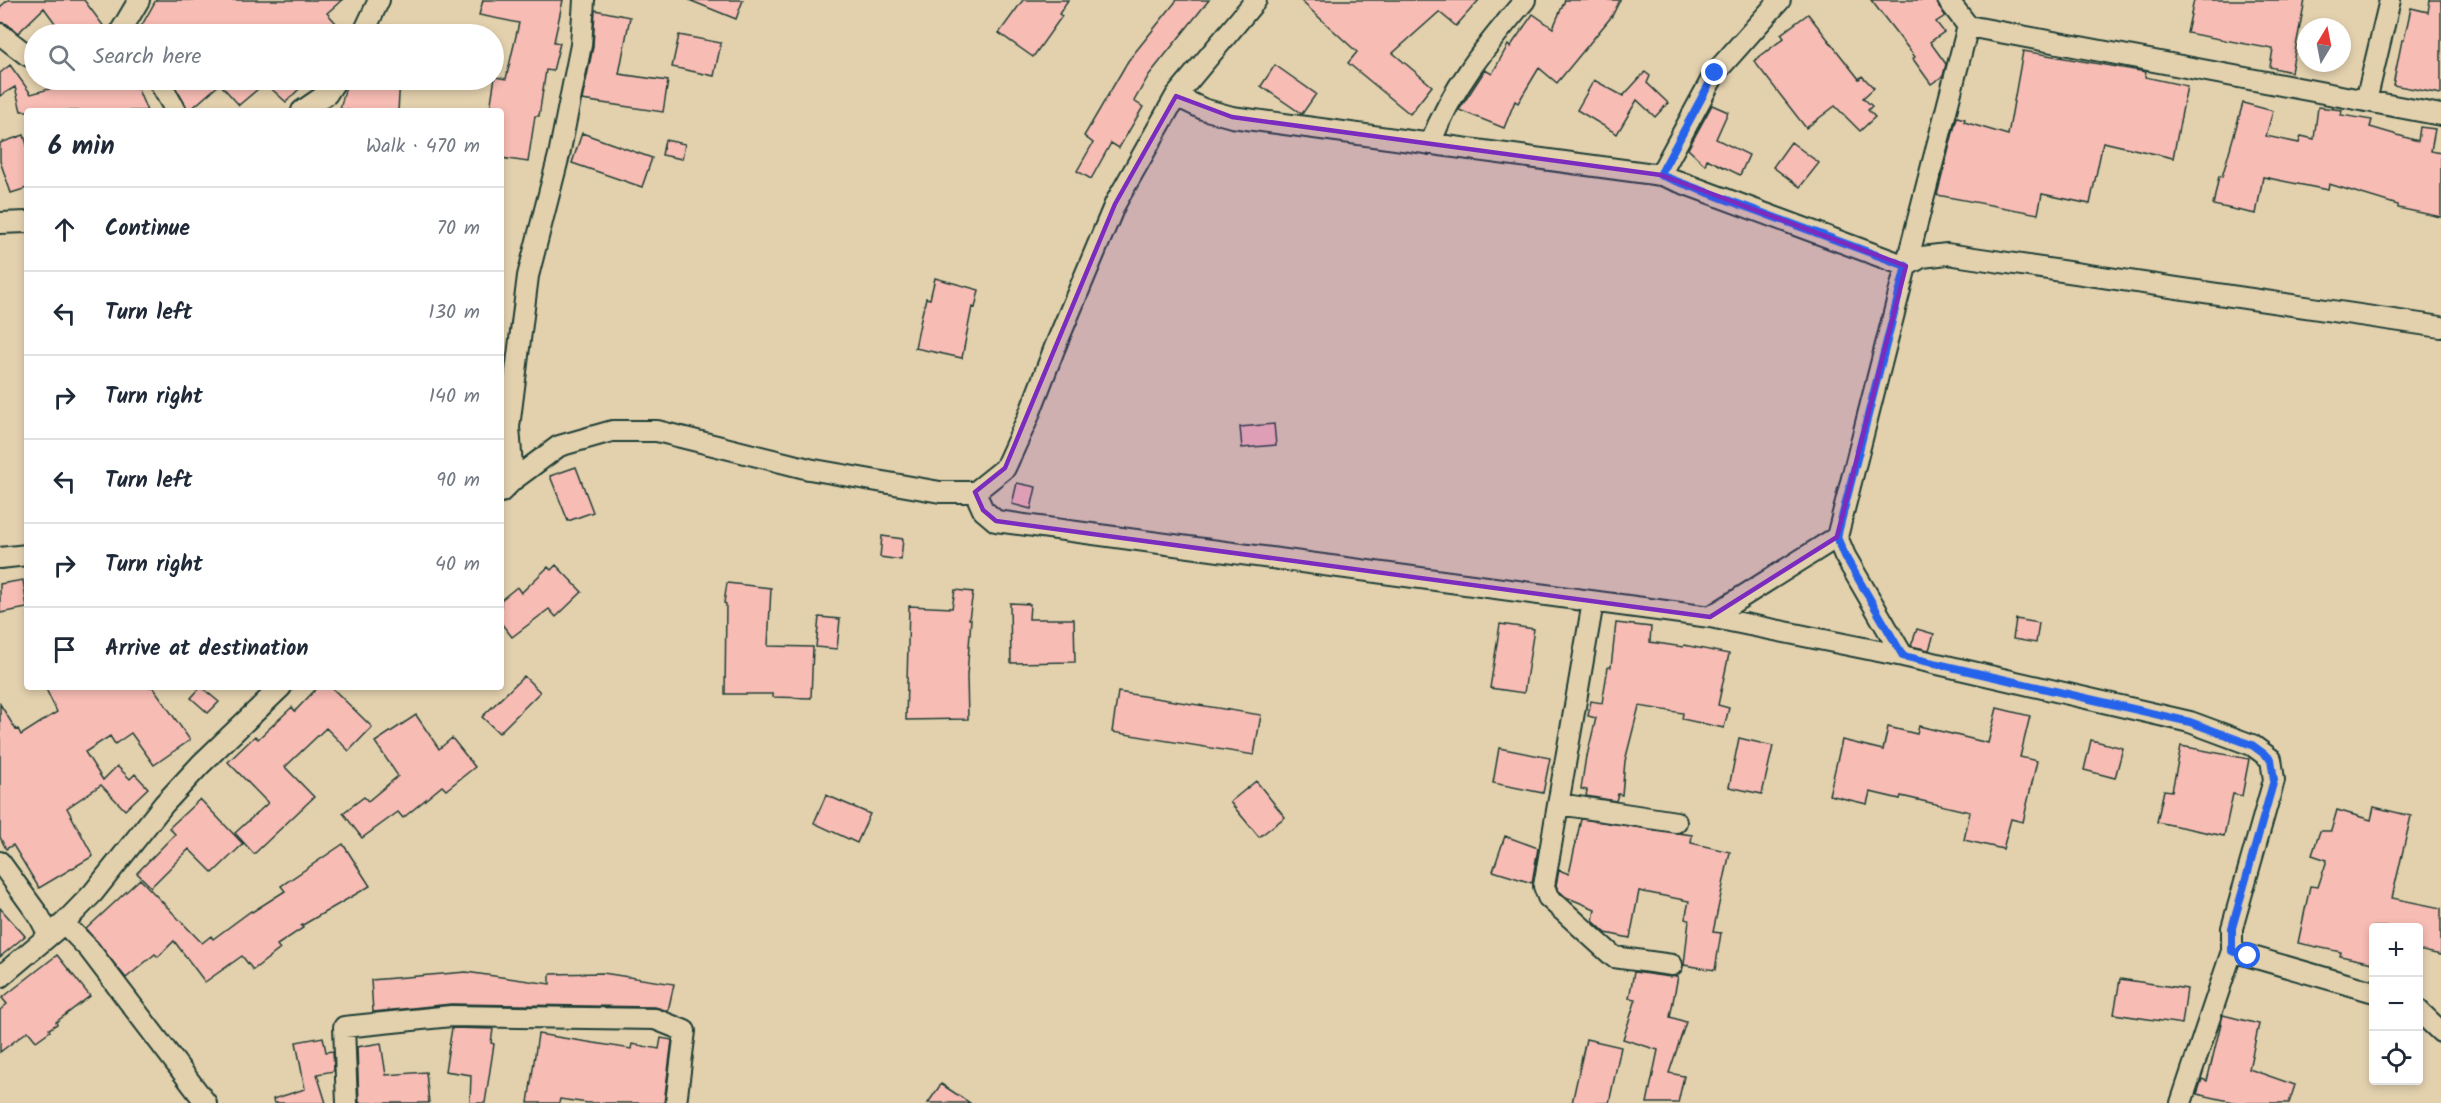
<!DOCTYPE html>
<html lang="en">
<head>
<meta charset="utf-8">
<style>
	:root { --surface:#fff; --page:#f6f6f7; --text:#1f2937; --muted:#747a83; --line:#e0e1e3 }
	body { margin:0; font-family:Kalam,sans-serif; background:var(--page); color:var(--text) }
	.controls { position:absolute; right:18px; bottom:18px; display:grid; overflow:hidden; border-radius:6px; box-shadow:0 3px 9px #0003 }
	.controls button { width:54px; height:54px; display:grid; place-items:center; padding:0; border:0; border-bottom:2px solid var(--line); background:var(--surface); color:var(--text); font:30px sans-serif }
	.compass { position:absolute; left:2297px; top:18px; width:54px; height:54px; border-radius:50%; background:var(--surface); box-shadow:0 3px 9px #0003; rotate:10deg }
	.stop { position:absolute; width:18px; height:18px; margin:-14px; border:4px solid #2563eb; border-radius:50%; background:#fff }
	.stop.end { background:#2563eb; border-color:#fff; box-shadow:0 2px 6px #0008 }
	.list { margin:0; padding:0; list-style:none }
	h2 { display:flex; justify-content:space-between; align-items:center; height:78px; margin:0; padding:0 24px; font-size:26px }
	h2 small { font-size:20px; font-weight:400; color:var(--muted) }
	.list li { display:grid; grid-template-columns:39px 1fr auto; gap:18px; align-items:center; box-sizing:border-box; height:84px; padding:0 24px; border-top:2px solid var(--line) }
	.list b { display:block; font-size:22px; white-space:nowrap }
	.list em { font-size:20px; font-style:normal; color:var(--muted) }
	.icon { flex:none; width:33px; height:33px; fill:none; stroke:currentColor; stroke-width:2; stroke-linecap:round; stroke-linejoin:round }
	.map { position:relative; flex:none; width:2441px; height:1103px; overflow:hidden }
	.search { position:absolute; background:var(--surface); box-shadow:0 3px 9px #0003; left:24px; top:24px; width:480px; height:66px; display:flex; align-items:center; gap:15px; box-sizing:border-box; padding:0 21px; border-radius:33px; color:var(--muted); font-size:22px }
	.panel { position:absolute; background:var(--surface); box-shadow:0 3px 9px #0003; left:24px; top:108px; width:480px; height:582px; border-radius:6px }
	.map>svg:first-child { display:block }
	.building { fill:#f7bcb4; stroke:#1f3d34; stroke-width:1.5 }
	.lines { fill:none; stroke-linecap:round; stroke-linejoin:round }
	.minor-casing { stroke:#1f3d34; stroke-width:24 }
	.minor { stroke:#e3d1ae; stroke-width:20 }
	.route { stroke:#2563eb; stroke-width:8 }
	.marked { fill:#7b2cbf; fill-opacity:0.2; stroke:#7b2cbf; stroke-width:4.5; stroke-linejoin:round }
</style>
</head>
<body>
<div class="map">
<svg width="2441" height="1103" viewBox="0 0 2441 1103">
	<rect width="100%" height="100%" fill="#e3d1ae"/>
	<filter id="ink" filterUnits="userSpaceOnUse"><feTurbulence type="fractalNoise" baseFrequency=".0167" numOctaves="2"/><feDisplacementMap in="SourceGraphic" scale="12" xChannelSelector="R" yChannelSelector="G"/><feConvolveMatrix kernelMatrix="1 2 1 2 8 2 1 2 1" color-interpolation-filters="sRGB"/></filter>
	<g filter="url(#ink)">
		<path class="building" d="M8 0H84L108 32 107 34H63L44 8 18 33 7 24 0 22V7Z
			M156 0H342L327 13 346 34H137Z
			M483 0H563L554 42 560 43 553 71 546 70 539 116H535L528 162 501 158V110L490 109 495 77 506 79 519 23 479 15Z
			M689 0H743L736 19Z
			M1023 0H1068L1059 14 1062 16 1033 57 999 33Z
			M1177 0H1209L1149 75 1134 101 1143 107 1119 148 1111 143 1091 179 1077 171 1093 143 1084 136 1128 61Z
			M1300 0H1479L1456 26 1439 12 1393 53 1432 86 1410 114 1348 63 1357 52Z
			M1565 0H1620L1612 16 1557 83 1539 68 1518 103 1515 101 1504 128 1459 110 1485 70 1492 74 1508 45 1510 47 1533 14 1553 28Z
			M1871 0H1936L1945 16 1936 22 1944 32 1930 42 1946 64 1943 76 1931 84 1913 59 1915 57Z
			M2194 0H2305L2291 72 2270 67 2273 49 2187 33Z
			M2430 0H2441V94L2393 85 2402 40H2404L2411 8 2428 12Z
			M595 10 630 17 619 74 668 81 663 112 582 100 593 47Z
			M1808 14 1859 79 1862 76 1874 88 1863 98 1872 106 1868 110 1875 117 1860 131 1835 106 1806 128 1754 61 1784 38 1781 34Z
			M679 35 721 43 714 76 672 67Z
			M2023 51 2146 72 2145 77 2187 86 2173 158 2103 142 2090 204 2042 194 2038 214 1937 195 1957 117 1965 119 1964 122 2008 135Z
			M10 65 31 94 82 80H134L147 111H21L15 87 0 96V73Z
			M1275 65 1316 94 1302 114 1261 86Z
			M1645 72 1650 76 1647 83 1668 103 1655 117 1637 100 1617 134 1577 110 1594 80 1623 96Z
			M177 80H308L286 102 265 83 239 105 220 84 189 111 173 83Z
			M372 80H400L398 111H351L340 109 347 83 372 88Z
			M2243 103 2273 111 2266 136 2299 143 2301 136 2314 139 2318 107 2342 110 2341 115 2372 120 2370 127 2418 141 2420 127 2435 129 2431 151 2441 153V217L2398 208V205L2329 184 2328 190 2263 177 2256 214 2213 205 2219 176 2222 177Z
			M1712 105 1728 112 1716 139 1749 155 1740 175 1707 159 1705 165 1688 149Z
			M582 133 652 158 642 187 572 163Z
			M24 135 27 145V188L11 193 0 161V143Z
			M665 140 685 144 682 159 662 155Z
			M1791 142 1819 163 1800 187 1773 167Z
			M935 278 979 290 975 308 972 307 962 358 915 348 922 314 926 298 930 299Z
			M1274 424 1276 445 1242 448 1240 427Z
			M576 467 593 512 568 521 550 476Z
			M1017 483 1036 487 1031 509 1012 504Z
			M882 536 903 539 901 560 880 557Z
			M556 565 582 592 556 617 549 609 512 637 501 623V600L517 587 521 593 548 567 551 570Z
			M23 580 27 608 0 613V584Z
			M727 583 771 588 768 646 813 647 811 698 773 697V694H725L726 604 724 603Z
			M955 590 973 592 969 619H971L967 676 968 719 906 720 909 606 952 608Z
			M1010 603 1030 604 1029 619H1074L1075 662 1011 663Z
			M819 617 840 619 837 649 816 647Z
			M2016 619 2039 623 2036 643 2013 639Z
			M1616 623 1651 627 1650 642 1683 647 1684 645 1729 654 1718 705 1729 708 1724 728 1682 719 1683 713 1639 706 1625 761 1622 795 1618 794 1616 801 1586 796 1587 790 1581 789 1586 756H1587L1596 718 1588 716 1591 701 1602 703 1608 667H1611Z
			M1500 624 1534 629 1524 693 1490 688Z
			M1917 629 1934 634 1929 650 1911 646Z
			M524 676 540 692 499 733 482 717Z
			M45 687H153L190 740 154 765 131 733 115 744 110 736 85 752 103 780 117 766 130 779 135 774 148 788 125 810 101 785 67 808 93 856 39 888 13 845 6 849 0 837V704L16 730 18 729 21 735 57 712Z
			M201 687 219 702 208 713 191 698Z
			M318 687H331L372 727 349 751 326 728 285 767 314 797 254 854 235 833 268 803 228 762 255 736 258 739 292 707 295 711Z
			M1118 692 1261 715 1254 755 1112 732Z
			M1997 708 2030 716 2020 757 2037 761 2023 822 2011 819 2003 849 1964 840 1970 812 1901 796 1900 799 1870 792 1867 804 1829 795 1842 740 1883 750 1888 727 1917 734 1919 726 1988 743Z
			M416 715 439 749 452 738 475 767 446 790 442 786 403 818 398 812 362 838 343 813 364 797 368 801 398 776 375 742Z
			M1739 738 1773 746 1762 794 1729 787Z
			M2091 740 2123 748 2115 778 2084 770Z
			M2181 746 2249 759 2242 796 2233 794 2224 836 2157 822 2164 790 2172 791Z
			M1499 748 1550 758 1543 793 1493 783Z
			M1256 781 1285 817 1259 837 1230 802Z
			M826 795 870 814 857 843 814 823Z
			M200 799 243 844 213 873 189 849 151 887 137 873 175 834 169 828Z
			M2374 807 2411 816 2392 898 2441 908V955L2418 950V927H2373V963L2340 956 2341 952 2298 943 2310 886 2318 887 2327 860 2312 855 2320 831H2331L2337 810 2371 820Z
			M1581 819 1692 835 1691 843 1730 852 1713 932 1721 933 1715 970 1684 965 1689 920 1685 919 1689 901 1639 891 1630 938 1606 933 1593 921 1595 909 1566 897 1558 890 1556 885 1559 870 1569 874Z
			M1505 836 1538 848 1532 883 1493 871Z
			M343 844 370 886 301 926 303 928 277 945 280 949 253 970 242 956 205 982 174 941 158 957 155 954 126 978 86 929 140 879 202 943 211 936 213 939 251 911 252 912 285 891 281 886Z
			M0 908 25 936 0 957Z
			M57 955 90 996 56 1022 57 1024 49 1029 50 1031 36 1041 28 1031 0 1052V1010L7 1004 2 998Z
			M466 972 550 984V974L603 973 674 984 668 1011 655 1007 451 1004 373 1012 371 980Z
			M1634 972 1670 977 1678 976 1670 1017 1686 1022 1669 1073 1684 1076 1678 1103H1647L1658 1050 1623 1039 1636 999 1629 998Z
			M2120 979 2187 989 2182 1024 2114 1014Z
			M2223 1015 2259 1024 2249 1069 2295 1085 2289 1103H2238L2197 1094 2202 1079 2207 1081Z
			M452 1028 493 1029 491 1043 494 1044 485 1103H470L471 1075 445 1071Z
			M538 1034 631 1049 632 1044 659 1049 661 1038 672 1040 664 1103H588L560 1099 559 1103H528Z
			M323 1037 326 1052 333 1051 334 1071 317 1074 326 1103H274L273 1099 305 1089 296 1042Z
			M1586 1039 1621 1047 1609 1103H1572Z
			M381 1043 386 1075 426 1072 429 1103H359L357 1047Z
			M941 1084 970 1103H928Z"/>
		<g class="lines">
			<defs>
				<path id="minor" d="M1948 0 1968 26 1906 266 1922 257 1947 254 2441 327
					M1968 26 2441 115
					M0 34 27 55 34 58
					M119 34 139 0
					M363 34 379 0
					M158 80 176 111
					M1176 96 1203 109 1232 117 1661 175 1906 266 1837 537 1845 556 1903 656 2190 722 2252 745 2271 759 2274 780 2232 928V951L2374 992
					M2366 101 2390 0
					M302 111 327 94 336 80
					M1430 144C1452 87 1486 46 1525 0
					M1660 175 1715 73 1780 0
					M0 223 27 222
					M513 480 509 427 528 276 559 155 581 45 584 0
					M501 492 513 480 559 446 612 431H657L809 469 940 492H975L1005 468 1027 420 1055 347 1115 204 1176 96 1256 0
					M975 492 983 510 996 521 1710 617 1903 656
					M0 558 27 555
					M1593 602 1544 886 1548 897 1614 957 1672 965
					M1710 617 1837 537
					M1559 804 1676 822
					M0 862 39 916 49 935
					M64 923 89 949 206 1103
					M0 977 64 923 93 893 164 804 201 764 281 687
					M2418 1010 2441 1032
					M347 1103 344 1027 451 1016 655 1019 685 1031 676 1103
					M2181 1103 2232 951"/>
			</defs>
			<use href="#minor" class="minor-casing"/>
			<use href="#minor" class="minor"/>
		</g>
	</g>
	<g class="lines" filter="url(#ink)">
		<path class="route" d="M1715 73 1660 175 1906 266 1837 537 1845 556 1903 656 2190 722 2252 745 2271 759 2274 780 2232 928V951L2248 956"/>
	</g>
	<path class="marked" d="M1176 96 1232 117 1661 175 1906 266 1837 537 1710 617 996 521 983 510 975 492 1005 468 1115 204Z"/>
</svg>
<div class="controls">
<button>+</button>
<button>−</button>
<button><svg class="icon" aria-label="locate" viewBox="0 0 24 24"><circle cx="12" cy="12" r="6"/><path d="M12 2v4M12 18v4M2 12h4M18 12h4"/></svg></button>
</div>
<svg class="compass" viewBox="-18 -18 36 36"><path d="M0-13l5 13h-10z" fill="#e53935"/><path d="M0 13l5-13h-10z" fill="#747a83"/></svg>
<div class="stop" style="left:2248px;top:956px"></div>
<div class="stop end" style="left:1715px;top:73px"></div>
<div class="search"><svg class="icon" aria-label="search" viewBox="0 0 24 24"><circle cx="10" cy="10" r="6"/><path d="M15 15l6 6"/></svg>Search here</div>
<section class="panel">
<h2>6 min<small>Walk · 470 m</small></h2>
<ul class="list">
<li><svg class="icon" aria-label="ahead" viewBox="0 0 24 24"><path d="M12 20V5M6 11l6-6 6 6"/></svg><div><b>Continue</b></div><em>70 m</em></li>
<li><svg class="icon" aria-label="left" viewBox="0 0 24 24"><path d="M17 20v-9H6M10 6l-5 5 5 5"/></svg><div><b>Turn left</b></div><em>130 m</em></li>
<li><svg class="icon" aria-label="right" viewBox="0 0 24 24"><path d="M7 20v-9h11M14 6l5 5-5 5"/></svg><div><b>Turn right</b></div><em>140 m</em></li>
<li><svg class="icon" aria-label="left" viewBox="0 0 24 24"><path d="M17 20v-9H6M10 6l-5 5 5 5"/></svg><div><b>Turn left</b></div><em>90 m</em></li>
<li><svg class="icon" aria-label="right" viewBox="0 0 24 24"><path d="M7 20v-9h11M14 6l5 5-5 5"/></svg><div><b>Turn right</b></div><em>40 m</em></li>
<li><svg class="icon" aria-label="arrive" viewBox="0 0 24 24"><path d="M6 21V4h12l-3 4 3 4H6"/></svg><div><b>Arrive at destination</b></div></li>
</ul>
</section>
</div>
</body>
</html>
